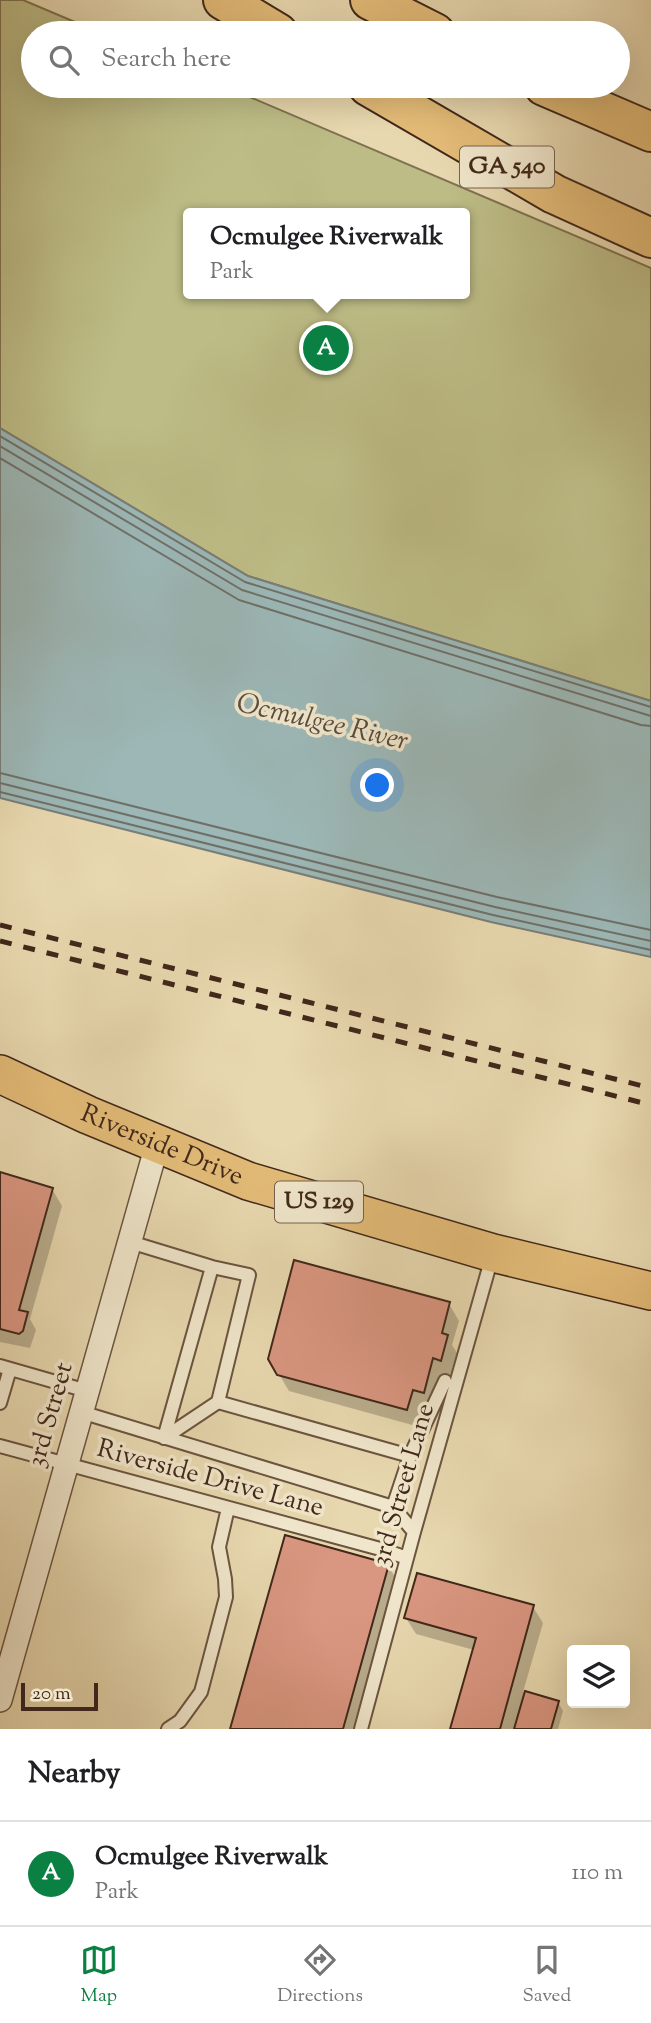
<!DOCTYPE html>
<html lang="en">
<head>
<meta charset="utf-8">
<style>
	:root { --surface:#fff; --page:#f2f2f2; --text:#202124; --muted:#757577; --line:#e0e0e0; --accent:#0b8043 }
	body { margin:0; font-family:"Sorts Mill Goudy",serif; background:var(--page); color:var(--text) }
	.controls { position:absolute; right:21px; bottom:21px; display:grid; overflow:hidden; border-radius:7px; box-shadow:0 7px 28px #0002 }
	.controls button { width:63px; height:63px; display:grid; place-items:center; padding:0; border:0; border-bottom:2px solid var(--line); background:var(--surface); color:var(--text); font:35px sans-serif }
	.scale { position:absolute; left:21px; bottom:18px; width:77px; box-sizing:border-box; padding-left:7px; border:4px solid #41281a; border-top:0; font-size:19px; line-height:24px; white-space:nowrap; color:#41281a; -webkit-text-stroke:5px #f0e6cb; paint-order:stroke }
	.you { position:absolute; left:378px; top:786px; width:24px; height:24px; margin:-18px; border:5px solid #fff; border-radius:50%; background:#1a73e8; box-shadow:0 0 0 10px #1a73e833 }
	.badge { display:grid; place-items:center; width:46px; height:46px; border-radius:50%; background:var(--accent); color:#fff; font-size:23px; font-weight:700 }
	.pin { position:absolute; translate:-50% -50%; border:4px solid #fff; box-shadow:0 2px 7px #0006 }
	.popup { position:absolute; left:183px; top:208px; width:287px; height:91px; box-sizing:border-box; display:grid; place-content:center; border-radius:7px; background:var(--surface); filter:drop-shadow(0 2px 5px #0005); font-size:23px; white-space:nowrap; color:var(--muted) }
	.popup b { font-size:26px; color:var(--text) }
	.popup::after { content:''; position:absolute; left:50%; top:100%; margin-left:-14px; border:14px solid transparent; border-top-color:var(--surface) }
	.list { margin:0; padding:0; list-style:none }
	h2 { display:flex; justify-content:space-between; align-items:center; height:91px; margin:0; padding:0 28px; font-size:30px }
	h2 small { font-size:23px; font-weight:400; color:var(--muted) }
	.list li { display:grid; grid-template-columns:46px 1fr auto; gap:21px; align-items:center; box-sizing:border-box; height:105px; padding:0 28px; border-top:2px solid var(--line) }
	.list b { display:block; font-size:26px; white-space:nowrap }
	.list p { margin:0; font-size:23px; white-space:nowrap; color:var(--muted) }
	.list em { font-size:23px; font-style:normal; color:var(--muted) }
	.icon { flex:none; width:38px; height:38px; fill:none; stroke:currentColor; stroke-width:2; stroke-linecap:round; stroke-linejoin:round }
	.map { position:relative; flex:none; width:651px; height:1729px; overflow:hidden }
	.search { position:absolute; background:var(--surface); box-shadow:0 7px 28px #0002; left:21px; right:21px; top:21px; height:77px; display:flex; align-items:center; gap:18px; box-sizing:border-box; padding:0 24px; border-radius:38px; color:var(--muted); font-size:26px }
	.sheet { height:196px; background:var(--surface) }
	nav { display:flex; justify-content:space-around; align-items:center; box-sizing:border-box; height:98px; border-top:2px solid var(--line); background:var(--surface); font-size:19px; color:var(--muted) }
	nav a { display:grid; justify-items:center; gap:4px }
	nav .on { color:var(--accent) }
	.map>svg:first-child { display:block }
	.green { fill:#bdbc86; stroke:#7f7250; stroke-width:2; fill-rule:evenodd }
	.water { fill:#9cb7b6; stroke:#787e78; stroke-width:2 }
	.shadow { fill:#0003 }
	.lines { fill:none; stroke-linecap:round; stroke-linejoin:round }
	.shore { stroke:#6e7068; stroke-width:2 }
	.building { fill:#d99680; stroke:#41281a; stroke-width:2 }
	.lane-casing { stroke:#6b543f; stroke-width:16 }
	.street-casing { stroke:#6b543f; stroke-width:26 }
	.primary-casing { stroke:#41281a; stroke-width:40 }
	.highway-casing { stroke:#41281a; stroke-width:42 }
	.lane { stroke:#f0e6cb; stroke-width:12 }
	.street { stroke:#f0e6cb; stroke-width:23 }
	.primary { stroke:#e4bc78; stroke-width:37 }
	.highway { stroke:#e4bc78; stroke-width:38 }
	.rail { stroke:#41281a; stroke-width:5; stroke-dasharray:12 12; stroke-linecap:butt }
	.labels { text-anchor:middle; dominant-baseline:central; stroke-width:7; stroke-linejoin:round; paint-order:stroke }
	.shield { fill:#f0e6cb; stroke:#76614f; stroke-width:2 }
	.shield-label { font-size:24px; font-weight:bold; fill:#41281a }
	.street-label { font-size:26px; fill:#41281a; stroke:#f0e6cb }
	.water-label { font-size:28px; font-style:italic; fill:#584c41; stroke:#f0e6cb }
</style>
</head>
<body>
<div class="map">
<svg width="651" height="1729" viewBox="0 0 651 1729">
	<rect width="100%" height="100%" fill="#e8d8af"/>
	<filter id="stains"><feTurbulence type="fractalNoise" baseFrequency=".00286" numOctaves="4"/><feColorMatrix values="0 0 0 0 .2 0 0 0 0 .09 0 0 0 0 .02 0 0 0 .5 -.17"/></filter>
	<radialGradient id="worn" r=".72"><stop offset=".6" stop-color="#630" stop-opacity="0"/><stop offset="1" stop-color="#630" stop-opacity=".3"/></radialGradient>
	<path class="green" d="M0 0H23L101 33H33V86H224L651 268V701L248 576 0 428ZM188 213H464V294H188Z"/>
	<path class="water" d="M0 428 248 576 651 701V957L491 922 0 798Z"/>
	<path class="shadow" d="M0 1174 52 1189 62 1206 30 1319 36 1330 30 1348 0 1342Z
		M449 1304 459 1321 452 1345 457 1353 450 1376 442 1374 433 1409 422 1406 416 1426 289 1391 270 1359Z
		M388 1565 398 1582 356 1729H232Z
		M533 1607 543 1623 523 1692 558 1702 563 1711 558 1729H452L474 1650 416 1634 406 1618Z"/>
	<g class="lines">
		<path class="shore" d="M0 436 245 582 651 707
			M0 446 242 590 651 716
			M0 458 239 600 641 725 651 726
			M0 773 497 897 651 930
			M0 783 495 907 651 941
			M0 792 493 915 651 950"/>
	</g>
	<path class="building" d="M0 1172 53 1188 19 1310 28 1312 23 1331 19 1334 0 1329Z
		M294 1260 450 1302 442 1333 448 1335 441 1361 433 1358 424 1393 413 1390 407 1410 277 1375 268 1359Z
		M285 1535 389 1564 343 1729H230Z
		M417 1573 534 1605 500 1729H450L476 1638 404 1618Z
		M525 1691 559 1701 551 1729H514Z"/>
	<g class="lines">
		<defs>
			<path id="lane" d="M130 1242 212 1267 249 1275 218 1402 410 1456
				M0 1366 87 1391
				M0 1403 10 1369
				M81 1412 393 1507 414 1532
				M164 1438 212 1267
				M164 1438 218 1402
				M0 1446 384 1550 407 1558
				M393 1507 410 1456 445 1381
				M168 1729 180 1721 201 1692 226 1597 225 1579 219 1547 228 1508
				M361 1729 414 1532 492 1257"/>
			<path id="street" d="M0 1700 157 1145"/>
			<g id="primary">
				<path id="s1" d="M0 1074 88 1115 248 1181 493 1253 651 1291"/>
			</g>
			<path id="highway" d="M223 0 278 33
				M370 0 435 33
				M368 86 554 194 651 238
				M544 86 651 132"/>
		</defs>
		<use href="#lane" class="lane-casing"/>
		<use href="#street" class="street-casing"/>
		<use href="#primary" class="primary-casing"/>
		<use href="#highway" class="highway-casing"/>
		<use href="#lane" class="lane"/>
		<use href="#street" class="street"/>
		<use href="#primary" class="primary"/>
		<use href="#highway" class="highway"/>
		<path class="rail" d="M0 925 651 1088
			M0 941 651 1105"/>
	</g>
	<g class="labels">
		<g class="shield">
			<rect x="460" y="146.5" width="94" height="41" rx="5"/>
			<rect x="275" y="1181.5" width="88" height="41" rx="5"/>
		</g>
		<g class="shield-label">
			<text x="507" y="167">GA 540</text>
			<text x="319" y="1202">US 129</text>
		</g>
		<g class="street-label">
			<text stroke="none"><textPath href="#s1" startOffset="177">Riverside Drive</textPath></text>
			<text transform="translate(51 1415) rotate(-74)">3rd Street</text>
			<text transform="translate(210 1479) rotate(15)">Riverside Drive Lane</text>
			<text transform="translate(404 1485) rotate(-74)">3rd Street Lane</text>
		</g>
		<g class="water-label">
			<text transform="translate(322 723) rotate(13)">Ocmulgee River</text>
		</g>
	</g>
	<rect width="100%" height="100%" filter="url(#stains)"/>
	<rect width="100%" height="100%" fill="url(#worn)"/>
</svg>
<div class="controls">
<button><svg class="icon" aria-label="layers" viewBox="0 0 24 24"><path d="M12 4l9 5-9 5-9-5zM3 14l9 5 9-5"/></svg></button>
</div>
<div class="scale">20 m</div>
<div class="you"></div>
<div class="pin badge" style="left:326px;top:348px">A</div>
<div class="popup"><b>Ocmulgee Riverwalk</b>Park</div>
<div class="search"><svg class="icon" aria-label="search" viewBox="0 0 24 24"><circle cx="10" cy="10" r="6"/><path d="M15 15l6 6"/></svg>Search here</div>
</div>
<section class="sheet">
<h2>Nearby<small></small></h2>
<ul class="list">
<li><span class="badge">A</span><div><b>Ocmulgee Riverwalk</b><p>Park</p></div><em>110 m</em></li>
</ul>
</section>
<nav>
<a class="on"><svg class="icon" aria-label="map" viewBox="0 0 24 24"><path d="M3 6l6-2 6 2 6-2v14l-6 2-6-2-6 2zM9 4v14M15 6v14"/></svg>Map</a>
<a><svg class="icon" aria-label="directions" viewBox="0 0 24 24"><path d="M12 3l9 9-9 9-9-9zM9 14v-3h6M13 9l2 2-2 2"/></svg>Directions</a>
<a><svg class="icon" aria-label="saved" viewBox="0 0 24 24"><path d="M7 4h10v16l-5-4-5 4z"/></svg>Saved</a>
</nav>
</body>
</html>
